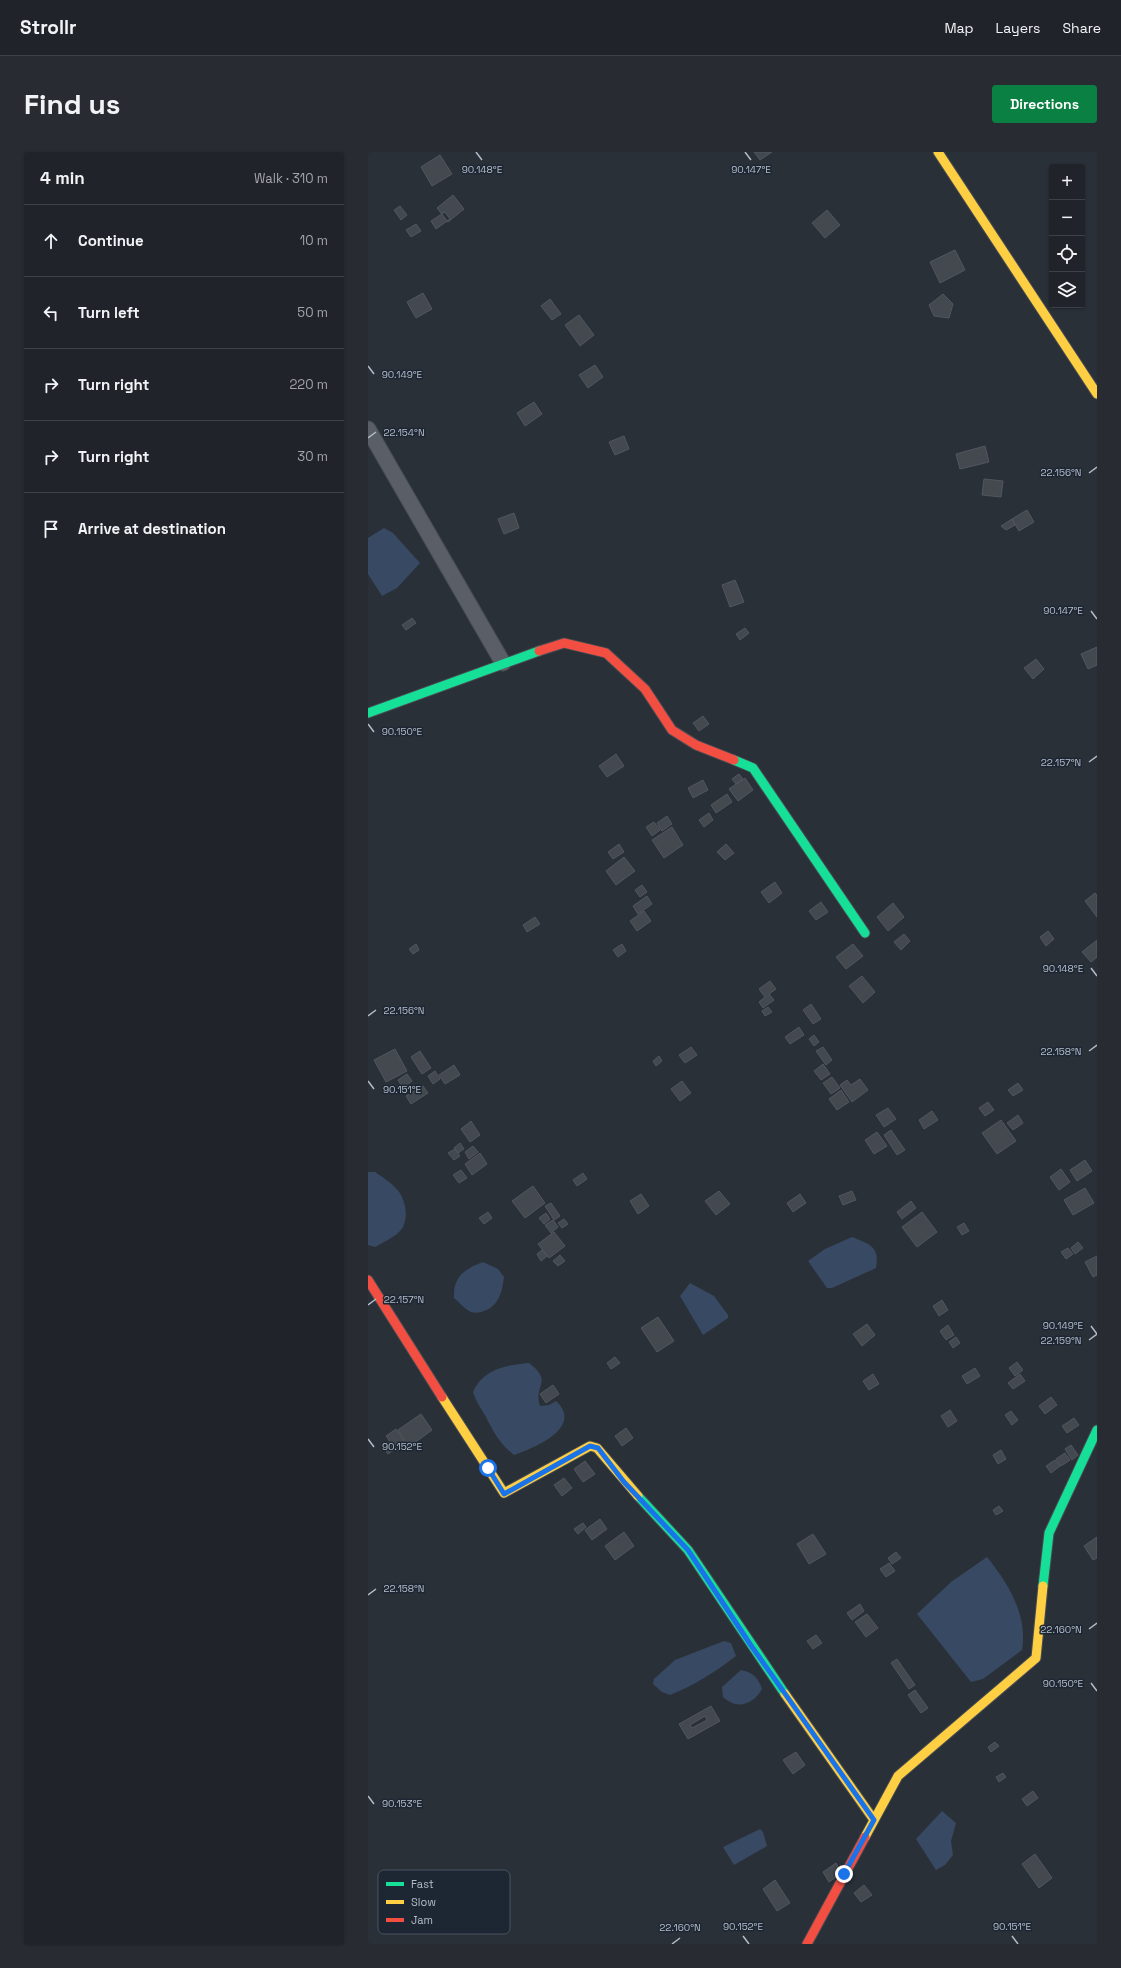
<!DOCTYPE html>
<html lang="en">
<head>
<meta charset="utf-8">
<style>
	:root { --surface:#20242a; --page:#282c32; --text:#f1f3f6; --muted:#a2a4a8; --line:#3d4147; --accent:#0b8043 }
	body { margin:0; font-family:"Space Grotesk",sans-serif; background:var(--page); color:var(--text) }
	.controls { position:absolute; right:12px; top:12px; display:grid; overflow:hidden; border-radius:4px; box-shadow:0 1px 3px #0004 }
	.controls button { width:36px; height:36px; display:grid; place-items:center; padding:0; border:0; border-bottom:1px solid var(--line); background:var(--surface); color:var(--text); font:20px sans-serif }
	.stop { position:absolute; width:12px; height:12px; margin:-9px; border:3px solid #1a73e8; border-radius:50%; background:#fff }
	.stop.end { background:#1a73e8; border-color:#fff; box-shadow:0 1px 4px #0008 }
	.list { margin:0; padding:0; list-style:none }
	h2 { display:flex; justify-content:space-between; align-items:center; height:52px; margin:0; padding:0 16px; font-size:17px }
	h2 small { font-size:13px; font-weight:400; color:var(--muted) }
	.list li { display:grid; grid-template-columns:26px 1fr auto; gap:12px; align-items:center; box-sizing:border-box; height:72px; padding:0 16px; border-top:1px solid var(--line) }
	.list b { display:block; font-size:15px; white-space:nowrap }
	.list em { font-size:13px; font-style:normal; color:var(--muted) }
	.icon { flex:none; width:22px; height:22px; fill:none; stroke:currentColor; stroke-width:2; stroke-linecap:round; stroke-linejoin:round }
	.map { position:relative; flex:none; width:729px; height:1792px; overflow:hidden; border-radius:4px }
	header { display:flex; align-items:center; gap:24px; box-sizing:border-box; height:56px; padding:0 20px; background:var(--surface); border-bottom:1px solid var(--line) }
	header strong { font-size:19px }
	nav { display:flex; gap:22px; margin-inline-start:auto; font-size:14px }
	.intro { display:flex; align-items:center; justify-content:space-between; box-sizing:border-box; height:96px; padding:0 24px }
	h1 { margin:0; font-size:28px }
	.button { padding:10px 18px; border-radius:4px; background:var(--accent); color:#fff; font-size:14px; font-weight:700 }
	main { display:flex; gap:24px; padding:0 24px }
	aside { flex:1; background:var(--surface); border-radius:4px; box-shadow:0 1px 3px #0004 }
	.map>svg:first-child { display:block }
	.water { fill:#384963 }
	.building { fill:#444950; stroke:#52575f; fill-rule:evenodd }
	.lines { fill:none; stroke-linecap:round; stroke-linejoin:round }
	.street-casing { stroke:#484c53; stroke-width:17 }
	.fast-casing { stroke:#484c53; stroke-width:11 }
	.slow-casing { stroke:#484c53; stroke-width:11 }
	.jam-casing { stroke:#484c53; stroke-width:11 }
	.street { stroke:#5a5e66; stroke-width:15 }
	.fast { stroke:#16e098; stroke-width:9 }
	.slow { stroke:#ffcf43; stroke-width:9 }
	.jam { stroke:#f24e42; stroke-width:9 }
	.route { stroke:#1a73e8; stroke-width:5 }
	.ticks { fill:none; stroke:#b4bcc9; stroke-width:1.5 }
	.key { fill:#1d2633; stroke:#4a5360; stroke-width:1 }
	.key-label { font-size:11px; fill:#b4bcc9 }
	.ticks-label { font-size:10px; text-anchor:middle; fill:#b4bcc9; stroke:#1d2633; stroke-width:3; stroke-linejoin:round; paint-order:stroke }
</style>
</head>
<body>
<header>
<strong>Strollr</strong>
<nav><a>Map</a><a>Layers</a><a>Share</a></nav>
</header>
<div class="intro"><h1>Find us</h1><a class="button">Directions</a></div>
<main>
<aside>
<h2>4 min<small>Walk · 310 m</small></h2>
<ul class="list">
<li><svg class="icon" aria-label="ahead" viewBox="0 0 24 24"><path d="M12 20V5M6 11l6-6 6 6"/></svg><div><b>Continue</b></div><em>10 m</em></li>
<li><svg class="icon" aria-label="left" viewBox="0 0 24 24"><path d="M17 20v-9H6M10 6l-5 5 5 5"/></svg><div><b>Turn left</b></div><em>50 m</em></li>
<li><svg class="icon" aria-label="right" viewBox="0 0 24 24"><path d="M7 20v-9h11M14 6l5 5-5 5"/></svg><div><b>Turn right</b></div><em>220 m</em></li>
<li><svg class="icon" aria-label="right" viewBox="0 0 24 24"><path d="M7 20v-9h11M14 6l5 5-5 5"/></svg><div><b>Turn right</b></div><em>30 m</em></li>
<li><svg class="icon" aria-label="arrive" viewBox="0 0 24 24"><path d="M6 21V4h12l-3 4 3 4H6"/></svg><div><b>Arrive at destination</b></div></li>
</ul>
</aside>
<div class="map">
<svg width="729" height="1792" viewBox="0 0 729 1792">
	<rect width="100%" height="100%" fill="#2a3038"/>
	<path class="water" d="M16 376 25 381 52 411 29 436 14 444 0 422V386Z
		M0 1020H7C16 1026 30 1035 34 1045 39 1056 40 1072 31 1080 25 1086 15 1090 7 1095L0 1093Z
		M484 1085C502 1092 512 1095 508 1116L464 1136H459L440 1109 457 1097Z
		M115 1110 130 1117 136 1125C134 1141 130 1156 113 1160 110 1161 104 1161 101 1159 96 1156 91 1150 86 1146 85 1125 96 1117 115 1110Z
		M322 1131 346 1144 360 1163V1166L335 1183 312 1144Z
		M161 1211C186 1230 165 1233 172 1254L181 1253 188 1249C216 1275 167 1296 146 1303 132 1292 126 1281 118 1265 113 1256 108 1250 105 1240 115 1217 139 1213 161 1211Z
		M619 1405C640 1431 660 1463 654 1498L615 1527 603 1530 549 1462 583 1430Z
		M356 1489 363 1491 368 1504C349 1519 325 1534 302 1543L294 1540 285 1532 286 1527 307 1508Z
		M373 1518C384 1520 390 1525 394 1537 385 1553 369 1558 355 1545L354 1535Z
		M574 1659 588 1671 583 1689 585 1703 577 1713 568 1718 548 1687Z
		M392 1677 395 1680 399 1694 366 1713 355 1695Z"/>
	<path class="building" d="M386 0H404L392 8Z
		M72 3 84 22 64 34 53 15Z
		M85 43 96 57 80 70 69 56Z
		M32 54 39 63 33 68 26 58Z
		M459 58 472 73 457 86 444 71Z
		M77 60 82 67 68 77 63 69Z
		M48 72 53 79 43 85 38 78Z
		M587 98 597 118 572 131 562 110Z
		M55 141 64 157 48 166 39 150Z
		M575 142 585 152 581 166 566 164 561 153Z
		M182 147 193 162 184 168 173 154Z
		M211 163 226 183 212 194 197 173Z
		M227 213 235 225 220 236 211 223Z
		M166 250 174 262 157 274 149 261Z
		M256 284 261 297 247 303 241 290Z
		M617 294 621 310 592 317 588 302Z
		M616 327 635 329 633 345 614 343Z
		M659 358 666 370 651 379 644 367Z
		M146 361 151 376 136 382 130 367Z
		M644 367 647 373 638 378 633 374Z
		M367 428 376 450 362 455 354 433Z
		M44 466 48 471 38 478 34 473Z
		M377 476 381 481 372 488 368 482Z
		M729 495V513L720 517 713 502Z
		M668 507 676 517 665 527 656 516Z
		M335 564 341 572 331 579 325 571Z
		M248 602 256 614 239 625 231 614Z
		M371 622 375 627 368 632 364 627Z
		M377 626 385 638 370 649 361 637Z
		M335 628 340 638 325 646 320 636Z
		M359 642 364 650 348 661 343 653Z
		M341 661 345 668 336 675 331 668Z
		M299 664 304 672 294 679 289 671Z
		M286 670 292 678 284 684 278 675Z
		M304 675 315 693 296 706 284 688Z
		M251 692 256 700 245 707 240 700Z
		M358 692 366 701 357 708 349 700Z
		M256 705 267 719 248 733 238 719Z
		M407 730 414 741 401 751 393 740Z
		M274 733 279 740 272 745 267 738Z
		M727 741 729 743V765L717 749Z
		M279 744 284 752 270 762 265 754Z
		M453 750 460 760 448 768 441 759Z
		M525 751 536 765 520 779 509 765Z
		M276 759 283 769 269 779 262 769Z
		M167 765 172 772 159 780 155 773Z
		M680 779 686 787 678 794 672 785Z
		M536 782 542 789 533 798 526 790Z
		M729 788V805L723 810 714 800Z
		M48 792 51 798 45 802 41 797Z
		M254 792 258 799 250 805 245 798Z
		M485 792 495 804 478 817 468 805Z
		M494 824 507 840 495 851 481 834Z
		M402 829 408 837 401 842 406 848 395 856 391 850 397 845 391 837Z
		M443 852 453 867 445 872 435 858Z
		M400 855 404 860 397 864 394 859Z
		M431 875 436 883 422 892 417 885Z
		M446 883 451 890 446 894 441 887Z
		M323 895 329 903 317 911 311 903Z
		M455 895 464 908 458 913 448 899Z
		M27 897 39 919 18 930 6 908Z
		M52 899 63 916 54 922 43 905Z
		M291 904 294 909 288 914 285 909Z
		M455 912 462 922 453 928 446 919Z
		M86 913 92 923 77 932 71 923Z
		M67 919 72 927 65 932 60 924Z
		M39 922 44 929 35 936 30 928Z
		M464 925 472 936 463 942 455 931Z
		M492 927 500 938 484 950 472 933 479 928 483 933Z
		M314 929 323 941 312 949 303 937Z
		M650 931 655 938 645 944 640 938Z
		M55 934 60 941 43 952 38 944Z
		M473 938 481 950 469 958 461 947Z
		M620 950 626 958 617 964 611 956Z
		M520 956 528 967 516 975 508 963Z
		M564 959 570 968 556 977 551 968Z
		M650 963 655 971 645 978 639 971Z
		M633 968 648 989 629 1002 614 981Z
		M103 969 112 983 102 990 93 977Z
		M523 978 537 998 529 1003 516 983Z
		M509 980 519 994 506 1002 497 988Z
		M92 991 96 997 90 1001 86 996Z
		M105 994 110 1000 101 1007 97 1000Z
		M87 997 92 1004 86 1008 80 1001Z
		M112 1001 119 1012 104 1023 97 1012Z
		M717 1008 724 1019 709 1029 702 1018Z
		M693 1017 702 1030 691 1038 682 1025Z
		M93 1018 99 1026 91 1031 85 1023Z
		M215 1021 219 1027 209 1034 205 1028Z
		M165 1034 177 1051 157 1066 144 1049Z
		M717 1036 726 1051 705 1063 696 1048Z
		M351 1039 362 1052 348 1063 337 1049Z
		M484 1039 488 1048 475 1053 471 1044Z
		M273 1042 281 1054 270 1062 262 1049Z
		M432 1042 438 1051 425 1060 419 1051Z
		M543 1049 548 1056 534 1067 529 1060Z
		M183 1051 192 1064 186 1068 177 1054Z
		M120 1060 124 1066 116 1072 111 1066Z
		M554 1060 569 1080 549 1095 534 1075Z
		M178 1061 182 1067 176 1072 171 1066Z
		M196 1067 200 1072 194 1076 190 1071Z
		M185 1068 190 1075 183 1081 177 1073Z
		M596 1071 601 1079 594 1083 589 1075Z
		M186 1080 197 1094 181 1106 170 1092Z
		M710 1090 715 1096 707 1102 703 1096Z
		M700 1096 705 1102 698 1107 693 1100Z
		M174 1098 179 1104 173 1109 169 1102Z
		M192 1103 197 1109 190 1114 185 1109Z
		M729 1104V1123L725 1125 717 1110Z
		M574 1148 580 1158 571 1164 565 1154Z
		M290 1165 306 1189 289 1200 273 1176Z
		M499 1172 507 1183 494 1194 485 1182Z
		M580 1173 586 1183 578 1188 572 1179Z
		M588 1185 592 1191 585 1196 581 1190Z
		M247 1205 252 1211 243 1217 239 1211Z
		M649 1210 655 1218 647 1224 641 1216Z
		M607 1216 612 1224 599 1232 594 1224Z
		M505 1222 511 1232 501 1238 495 1229Z
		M652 1222 657 1229 645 1237 640 1231Z
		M185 1233 191 1242 178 1251 172 1242Z
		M683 1245 689 1253 677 1262 671 1254Z
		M582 1258 589 1269 580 1275 573 1264Z
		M643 1259 650 1268 644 1273 637 1263Z
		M53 1262 64 1278 41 1295 30 1278Z
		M706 1266 711 1273 699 1281 694 1274Z
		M258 1276 265 1286 254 1294 247 1284Z
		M28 1277 38 1292 29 1299 18 1284Z
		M21 1290 27 1297 20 1302 15 1294Z
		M703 1293 710 1303 704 1308 697 1297Z
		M633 1298 638 1307 630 1312 625 1303Z
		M697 1301 702 1308 693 1314 688 1307Z
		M687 1308 692 1314 683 1321 678 1314Z
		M217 1309 227 1322 215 1330 206 1317Z
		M196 1326 204 1336 194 1344 186 1333Z
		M631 1354 635 1359 628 1363 625 1358Z
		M232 1367 239 1377 224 1388 217 1378Z
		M215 1371 218 1375 210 1382 206 1377Z
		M256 1380 266 1394 247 1408 237 1394Z
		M445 1382 458 1402 441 1412 429 1392Z
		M729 1385V1406L725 1408 716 1394Z
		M528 1400 533 1406 524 1412 520 1406Z
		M521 1411 527 1419 518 1425 512 1417Z
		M492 1452 496 1459 484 1468 479 1461Z
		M499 1462 510 1476 498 1485 487 1470Z
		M448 1483 454 1491 445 1497 439 1489Z
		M529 1507 547 1533 541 1537 523 1511Z
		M547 1538 560 1556 553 1561 540 1543Z
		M343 1554 352 1569 320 1587 311 1572ZM337 1564 339 1568 324 1576 322 1573Z
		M627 1590 631 1594 623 1600 620 1595Z
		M428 1600 437 1613 425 1622 415 1608Z
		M635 1621 638 1625 631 1630 628 1625Z
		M665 1639 670 1646 659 1654 654 1647Z
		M667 1702 684 1726 671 1736 654 1712Z
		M468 1711 474 1721 461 1730 455 1720Z
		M407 1728 422 1751 409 1759 395 1737Z
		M496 1733 504 1743 493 1750 486 1741Z"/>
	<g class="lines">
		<defs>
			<path id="street" d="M0 277 135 511"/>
			<path id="fast" d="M0 561 171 499
				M366 608 385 616 497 781
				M270 1344 320 1398 417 1542
				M675 1434 681 1381 729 1278"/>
			<path id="slow" d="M570 0 729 242
				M74 1245 136 1341 222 1294 229 1296 270 1344
				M417 1542 506 1668
				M497 1685 530 1624 668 1506 675 1434"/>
			<path id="jam" d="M171 499 196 491 238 501 277 537 304 578 328 593 366 608
				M0 1128 74 1245
				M439 1792 497 1685"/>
		</defs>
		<use href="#street" class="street-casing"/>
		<use href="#fast" class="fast-casing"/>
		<use href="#slow" class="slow-casing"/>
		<use href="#jam" class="jam-casing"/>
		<use href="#street" class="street"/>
		<use href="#fast" class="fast"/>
		<use href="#slow" class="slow"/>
		<use href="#jam" class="jam"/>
	</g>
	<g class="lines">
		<path class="route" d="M120 1316 136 1342 222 1294 230 1296 256 1330 320 1398 382 1492 506 1668 476 1722"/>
	</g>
	<path class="ticks" d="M108 0 114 8M377 0 383 8M0 214 6 222M0 286 8 280M721 321 729 315M723 459 729 467M0 572 6 580M721 610 729 604M723 816 729 824M0 864 8 858M721 899 729 893M0 929 6 937M0 1153 8 1147M723 1174 729 1182M721 1188 729 1182M0 1287 6 1295M0 1443 8 1437M721 1477 729 1471M723 1531 729 1539M0 1644 6 1652M375 1784 381 1792M644 1784 650 1792M304 1792 312 1786"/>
	<rect x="10" y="1718" width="132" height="64" rx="6" class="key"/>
	<rect x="18" y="1730" width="18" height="4" fill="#16e098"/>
	<rect x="18" y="1748" width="18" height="4" fill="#ffcf43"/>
	<rect x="18" y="1766" width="18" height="4" fill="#f24e42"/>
	<g class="key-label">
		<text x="43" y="1736">Fast</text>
		<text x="43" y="1754">Slow</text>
		<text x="43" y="1772">Jam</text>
	</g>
	<g class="ticks-label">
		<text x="114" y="21">90.148°E</text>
		<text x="383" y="21">90.147°E</text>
		<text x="34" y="226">90.149°E</text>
		<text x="36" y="284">22.154°N</text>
		<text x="693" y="324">22.156°N</text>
		<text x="695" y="462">90.147°E</text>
		<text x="34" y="583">90.150°E</text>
		<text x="693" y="614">22.157°N</text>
		<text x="695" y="820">90.148°E</text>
		<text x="36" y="862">22.156°N</text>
		<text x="693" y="903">22.158°N</text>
		<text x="34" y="941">90.151°E</text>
		<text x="36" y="1151">22.157°N</text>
		<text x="695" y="1177">90.149°E</text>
		<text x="693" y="1192">22.159°N</text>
		<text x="34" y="1298">90.152°E</text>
		<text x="36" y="1440">22.158°N</text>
		<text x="693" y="1481">22.160°N</text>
		<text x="695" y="1535">90.150°E</text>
		<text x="34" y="1655">90.153°E</text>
		<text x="375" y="1778">90.152°E</text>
		<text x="644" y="1778">90.151°E</text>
		<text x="312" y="1779">22.160°N</text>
	</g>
</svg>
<div class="controls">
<button>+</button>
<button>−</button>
<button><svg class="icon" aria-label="locate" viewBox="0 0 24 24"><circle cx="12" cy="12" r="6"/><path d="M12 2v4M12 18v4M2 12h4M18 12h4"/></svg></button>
<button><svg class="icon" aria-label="layers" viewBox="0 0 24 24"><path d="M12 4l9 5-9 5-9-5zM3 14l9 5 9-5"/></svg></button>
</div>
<div class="stop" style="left:120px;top:1316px"></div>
<div class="stop end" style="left:476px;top:1722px"></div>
</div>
</main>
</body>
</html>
